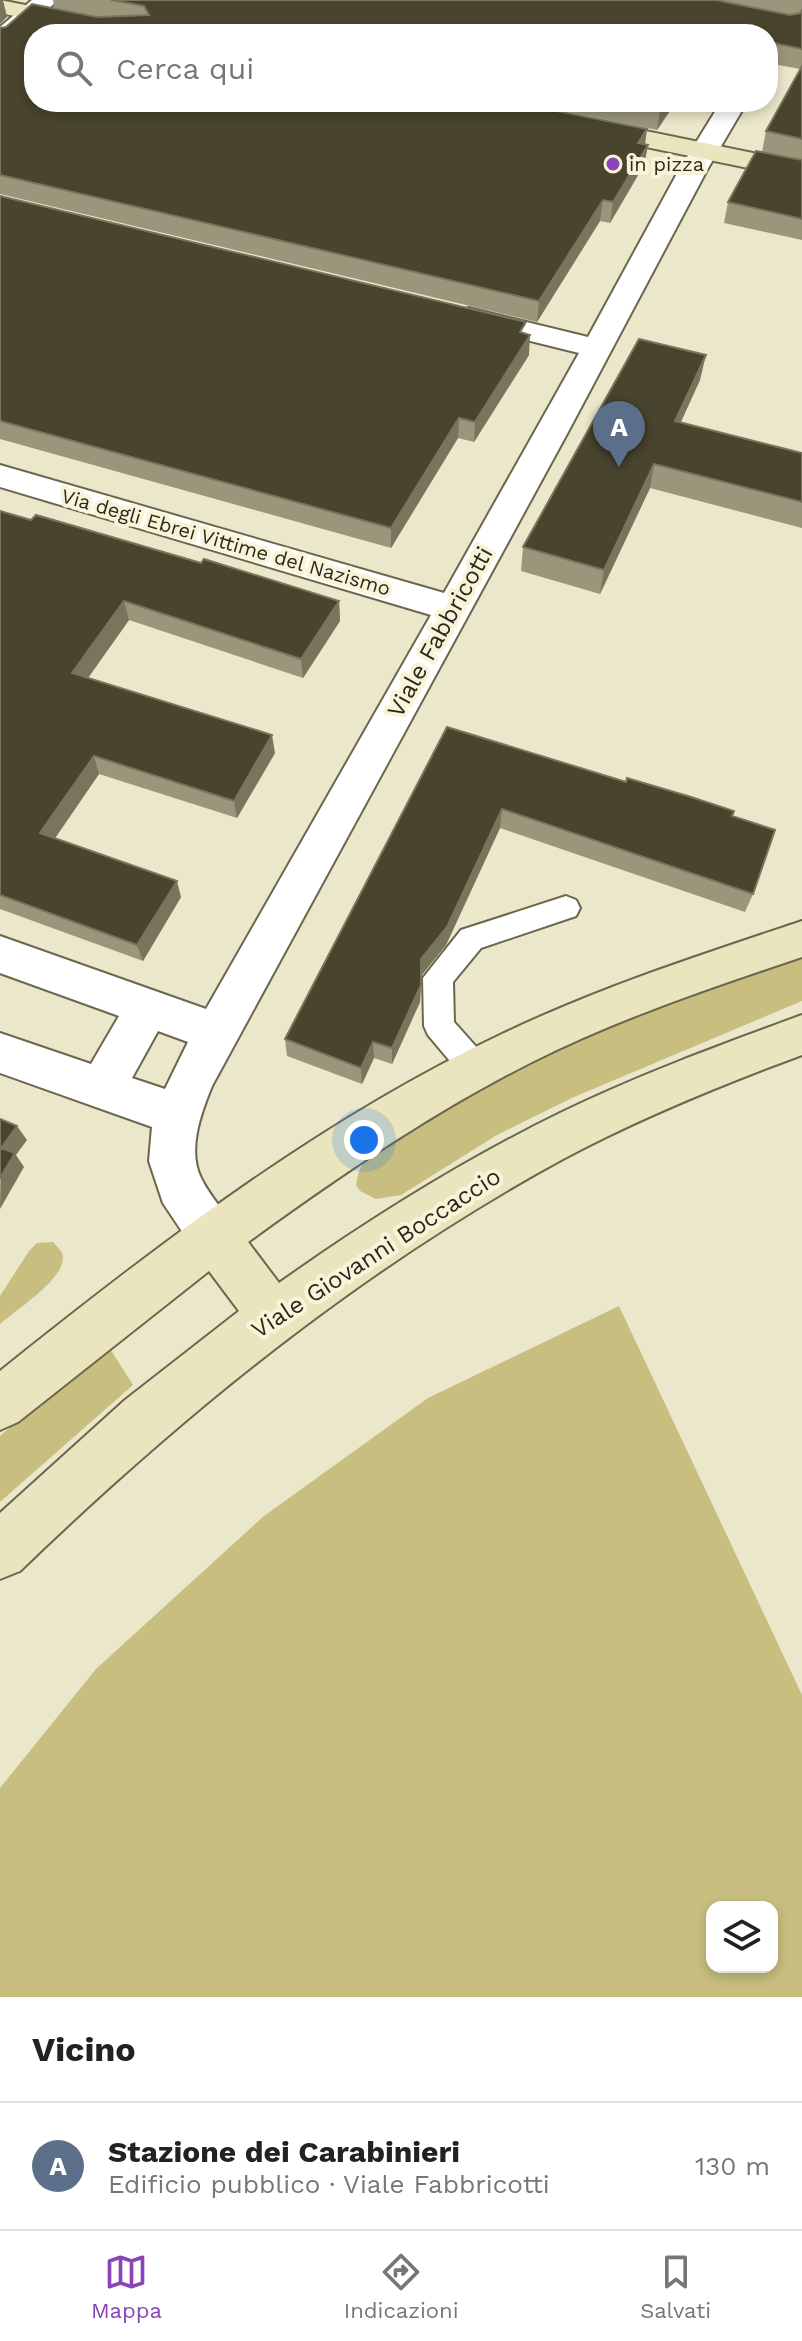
<!DOCTYPE html>
<html lang="it">
<head>
<meta charset="utf-8">
<style>
	:root { --surface:#fff; --page:#f2f2f2; --text:#222; --muted:#767676; --line:#e0e0e0; --accent:#8a44b8 }
	body { margin:0; font-family:"Work Sans",sans-serif; background:var(--page); color:var(--text) }
	.controls { position:absolute; right:24px; bottom:24px; display:grid; overflow:hidden; border-radius:16px; box-shadow:0 4px 12px #0003 }
	.controls button { width:72px; height:72px; display:grid; place-items:center; padding:0; border:0; border-bottom:2px solid var(--line); background:var(--surface); color:var(--text); font:40px sans-serif }
	.you { position:absolute; left:364px; top:1140px; width:28px; height:28px; margin:-20px; border:6px solid #fff; border-radius:50%; background:#1a73e8; box-shadow:0 0 0 12px #1a73e833 }
	.badge { display:grid; place-items:center; width:52px; height:52px; border-radius:50%; background:var(--accent); color:#fff; font-size:26px; font-weight:700 }
	.pin { position:absolute; translate:-50% -66px; filter:drop-shadow(0 2px 4px #0008) }
	.pin::after { content:''; position:absolute; top:42px; width:28px; height:24px; background:inherit; clip-path:polygon(0 0,100% 0,50% 100%) }
	.list { margin:0; padding:0; list-style:none }
	h2 { display:flex; justify-content:space-between; align-items:center; height:104px; margin:0; padding:0 32px; font-size:34px }
	h2 small { font-size:26px; font-weight:400; color:var(--muted) }
	.list li { display:grid; grid-template-columns:52px 1fr auto; gap:24px; align-items:center; box-sizing:border-box; height:128px; padding:0 32px; border-top:2px solid var(--line) }
	.list b { display:block; font-size:30px; white-space:nowrap }
	.list p { margin:0; font-size:26px; white-space:nowrap; color:var(--muted) }
	.list em { font-size:26px; font-style:normal; color:var(--muted) }
	.icon { flex:none; width:44px; height:44px; fill:none; stroke:currentColor; stroke-width:2; stroke-linecap:round; stroke-linejoin:round }
	.map { position:relative; flex:none; width:802px; height:1997px; overflow:hidden }
	.search { position:absolute; background:var(--surface); box-shadow:0 4px 12px #0003; left:24px; right:24px; top:24px; height:88px; display:flex; align-items:center; gap:20px; box-sizing:border-box; padding:0 28px; border-radius:32px; color:var(--muted); font-size:30px }
	.sheet { height:232px; background:var(--surface) }
	nav { display:flex; justify-content:space-around; align-items:center; box-sizing:border-box; height:112px; border-top:2px solid var(--line); background:var(--surface); font-size:22px; color:var(--muted) }
	nav a { display:grid; justify-items:center; gap:4px }
	nav .on { color:var(--accent) }
	.map>svg:first-child { display:block }
	.green { fill:#c8be7f; fill-rule:evenodd }
	.lines { fill:none; stroke-linecap:round; stroke-linejoin:round }
	.lane-casing { stroke:#6b674e; stroke-width:4 }
	.street-casing { stroke:#6b674e; stroke-width:4 }
	.secondary-casing { stroke:#6b674e; stroke-width:4 }
	.lane { fill:#fff; fill-rule:evenodd }
	.street { fill:#fff; fill-rule:evenodd }
	.secondary { fill:#ebe5bf; fill-rule:evenodd }
	.wall { fill:#9a967c }
	.shaded-wall { fill:#79755c }
	.building { fill:#48442d; stroke:#79755c; stroke-width:2 }
	.poi-dot { fill:#8a44b8; stroke:#f9f4d8; stroke-width:3 }
	.labels { text-anchor:middle; dominant-baseline:central; stroke-width:8; stroke-linejoin:round; paint-order:stroke }
	.far-poi-label { font-size:20px; fill:#2b291f; stroke:#f9f4d8; text-anchor:start }
	.far-street-label { font-size:20px; fill:#2b291f; stroke:#f9f4d8 }
	.street-label { font-size:24px; fill:#2b291f; stroke:#f9f4d8 }
</style>
</head>
<body>
<div class="map">
<svg width="802" height="1997" viewBox="0 0 802 1997">
	<rect width="100%" height="100%" fill="#ebe7cb"/>
	<path class="green" d="M802 958V1001L574 1097 497 1135 401 1195 376 1199 360 1191 356 1185C357 1180 358 1172 361 1167 369 1154 393 1143 405 1135 525 1054 665 1002 802 958Z
		M53 1242C57 1247 63 1251 63 1258 63 1280 16 1310 0 1324V1296L29 1251 37 1243Z
		M619 1306 802 1695V1997H0V1788L96 1669 264 1516 428 1398ZM772 1907V1967H712V1907Z
		M107 1344 133 1385 0 1502V1436Z"/>
	<g class="lines">
		<defs>
			<path id="lane" d="M566 896 576 900 580 908 576 916 481 948 453 982 454 1022 487 1059 491 1069 487 1079 476 1083 465 1079 428 1035 424 1026 423 978 461 930Z"/>
			<path id="street" d="M32 0H58L9 45 0 47V27Z
				M721 102H747L707 170 568 432 212 1086C201 1113 187 1150 201 1178 211 1199 229 1215 238 1237L231 1254 214 1260 197 1254 163 1203 149 1161 152 1127 0 1073V1033L91 1064 119 1016 0 973V936L206 1009 431 615 0 487V465L444 593 579 353 458 323 454 317 458 311 469 308 588 337 679 170ZM158 1031 188 1042 165 1089 132 1078Z"/>
			<path id="secondary" d="M0 0 137 27 146 29 149 34H101L0 13Z
				M453 102H504L802 163V179L466 110 457 107Z
				M802 921V957C710 988 617 1019 530 1063 431 1113 338 1177 248 1242L279 1283C368 1220 462 1161 560 1113 638 1075 720 1045 802 1015V1055C721 1085 640 1118 563 1159 361 1269 185 1412 20 1571L0 1579V1513L125 1400 239 1311 209 1271 18 1422 0 1430V1371C156 1246 320 1120 502 1034 598 988 700 955 802 921Z"/>
		</defs>
		<use href="#lane" class="lane-casing"/>
		<use href="#street" class="street-casing"/>
		<use href="#secondary" class="secondary-casing"/>
		<use href="#lane" class="lane"/>
		<use href="#street" class="street"/>
		<use href="#secondary" class="secondary"/>
	</g>
	<path class="wall" d="M53 0H802V240L724 223 728 202 780 156 762 152 766 131 800 69 768 63V34H34L647 129 645 144 648 145 644 165 610 223 600 221 537 322 0 194V28L101 17 54 8Z
		M519 102H676L657 130Z
		M0 196 525 333 529 355 474 442 458 438 391 548 0 439Z
		M700 380 680 423 802 453V528L650 488 600 594 521 571 523 547Z
		M0 511 31 520 201 563 339 601 340 621 303 678 129 620 88 678 275 753 237 818 99 774 55 838 181 897 143 961 0 909Z
		M447 727 732 816 753 894 745 912 500 828 446 945 421 976 420 1002 392 1064 374 1058 362 1084 287 1056 285 1039Z"/>
	<path class="shaded-wall" d="M0 0H3L7 17 0 24Z
		M665 102H676L657 130 660 110Z
		M647 129 644 150 638 143Z
		M648 145 644 165 610 223 613 202Z
		M603 200 600 221 537 322 539 301Z
		M530 335 529 355 474 442 475 422Z
		M706 355 700 380 670 446 675 421Z
		M459 418 458 438 391 548V528Z
		M654 464 650 488 600 594 604 570Z
		M124 601 129 620 78 692 72 673Z
		M339 601 340 621 303 678 301 659Z
		M272 735 275 753 237 818 234 801Z
		M94 756 99 774 47 850 40 833Z
		M502 809 500 828 446 945 421 976V959Z
		M177 881 181 897 143 961 137 945Z
		M421 985 420 1002 392 1064V1048Z
		M373 1042 374 1058 362 1084 361 1068Z
		M17 1126 27 1140 16 1155 24 1167 0 1209 1 1148Z"/>
	<path class="building" d="M111 0H716L790 15 800 13 802 10V49L768 42V34H34V102H512L647 129 638 143 648 145 613 202 603 200 539 301 0 175V28L6 27 32 4 97 17 149 15 144 6Z
		M802 66V139L766 131Z
		M620 102H665L660 110Z
		M756 151 802 160V219L728 202Z
		M0 196 526 322 520 332 530 335 475 422 459 418 391 528 0 421Z
		M639 339 706 355 675 421 802 453V502L654 464 604 570 523 547Z
		M0 511 31 520 36 515 201 563 204 559 339 601 301 659 124 601 72 673 272 735 234 801 94 756 40 833 177 881 137 945 0 895Z
		M447 727 626 782 627 778 691 797 734 811 732 816 775 830 753 894 502 809 447 927 421 959V985L392 1048 373 1042 361 1068 285 1039Z
		M0 1119 17 1126 1 1148 15 1153 0 1178Z"/>
	<circle class="poi-dot" cx="613" cy="164" r="8"/>
	<g class="labels">
		<g class="far-poi-label">
			<text x="629" y="164">in pizza</text>
		</g>
		<g class="far-street-label">
			<text transform="translate(226 542) rotate(16)">Via degli Ebrei Vittime del Nazismo</text>
		</g>
		<g class="street-label">
			<text transform="translate(440 632) rotate(-61)">Viale Fabbricotti</text>
			<text transform="translate(376 1253) rotate(-33)">Viale Giovanni Boccaccio</text>
		</g>
	</g>
</svg>
<div class="controls">
<button><svg class="icon" aria-label="layers" viewBox="0 0 24 24"><path d="M12 4l9 5-9 5-9-5zM3 14l9 5 9-5"/></svg></button>
</div>
<div class="you"></div>
<div class="pin badge" style="left:619px;top:467px;background:#5c6f8a">A</div>
<div class="search"><svg class="icon" aria-label="search" viewBox="0 0 24 24"><circle cx="10" cy="10" r="6"/><path d="M15 15l6 6"/></svg>Cerca qui</div>
</div>
<section class="sheet">
<h2>Vicino<small></small></h2>
<ul class="list">
<li><span class="badge" style="background:#5c6f8a">A</span><div><b>Stazione dei Carabinieri</b><p>Edificio pubblico · Viale Fabbricotti</p></div><em>130 m</em></li>
</ul>
</section>
<nav>
<a class="on"><svg class="icon" aria-label="map" viewBox="0 0 24 24"><path d="M3 6l6-2 6 2 6-2v14l-6 2-6-2-6 2zM9 4v14M15 6v14"/></svg>Mappa</a>
<a><svg class="icon" aria-label="directions" viewBox="0 0 24 24"><path d="M12 3l9 9-9 9-9-9zM9 14v-3h6M13 9l2 2-2 2"/></svg>Indicazioni</a>
<a><svg class="icon" aria-label="saved" viewBox="0 0 24 24"><path d="M7 4h10v16l-5-4-5 4z"/></svg>Salvati</a>
</nav>
</body>
</html>
